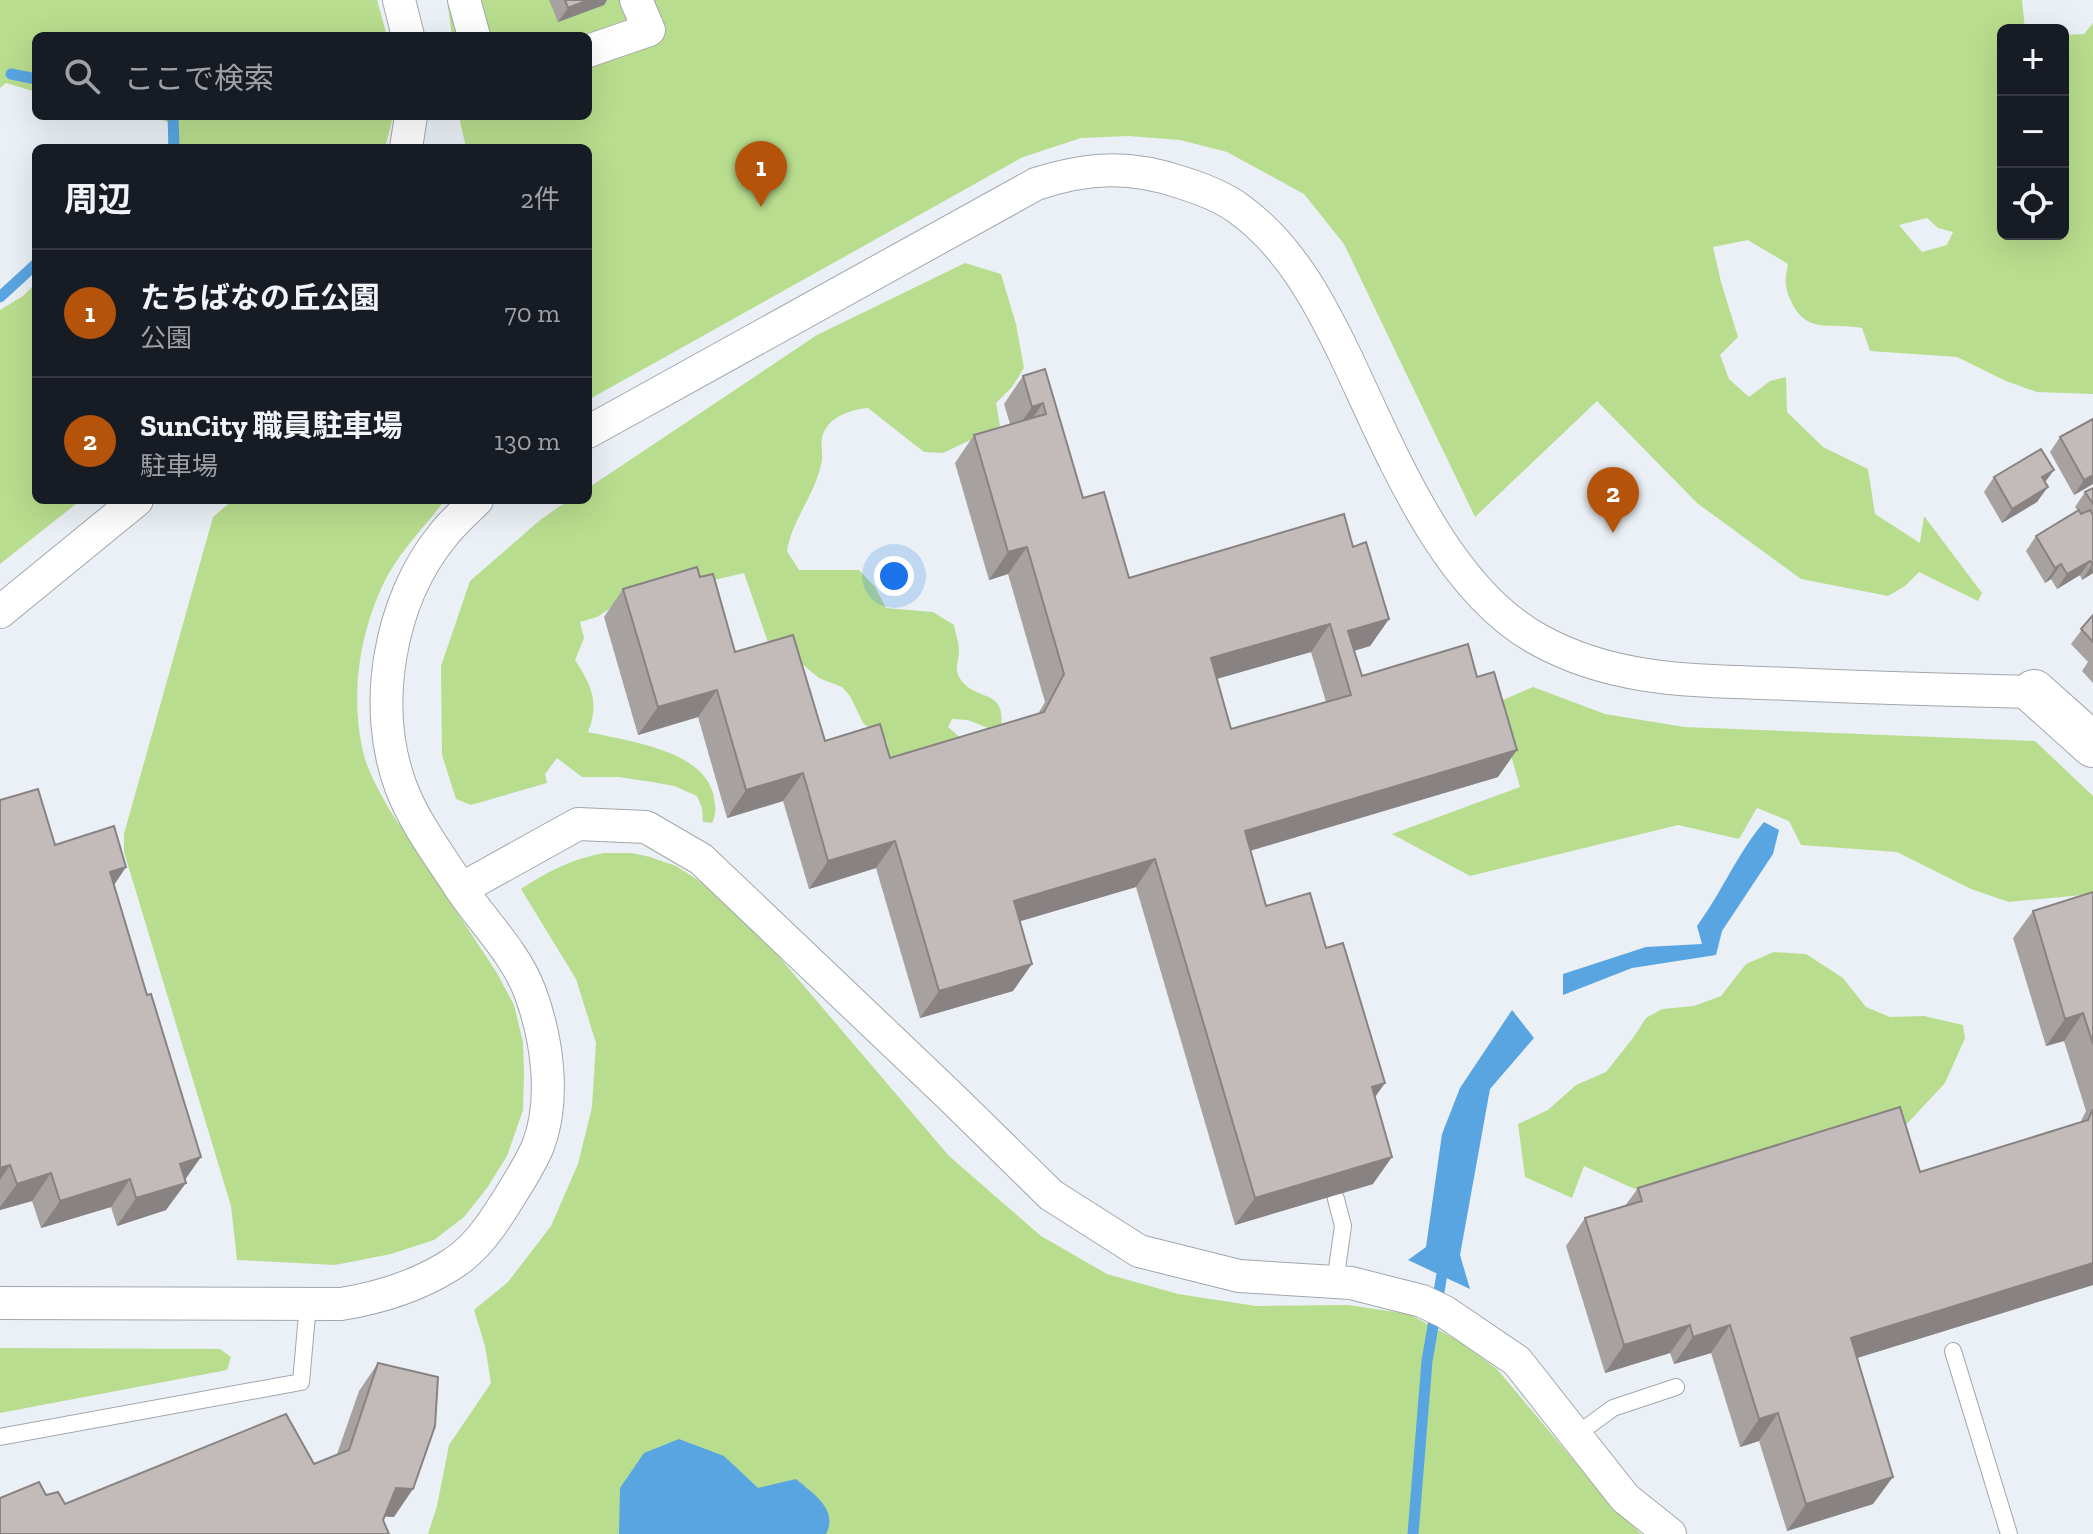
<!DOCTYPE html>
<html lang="ja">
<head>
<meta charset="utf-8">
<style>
	:root { --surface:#171b24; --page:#242831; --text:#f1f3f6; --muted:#9ea1a6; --line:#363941; --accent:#b45309 }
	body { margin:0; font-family:"Zilla Slab","Noto Sans JP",serif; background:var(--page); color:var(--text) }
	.controls { position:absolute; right:24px; top:24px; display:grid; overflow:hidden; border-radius:12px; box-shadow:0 8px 32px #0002 }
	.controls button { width:72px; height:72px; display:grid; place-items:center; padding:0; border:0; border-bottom:2px solid var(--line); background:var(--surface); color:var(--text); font:40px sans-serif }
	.you { position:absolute; left:894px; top:576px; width:28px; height:28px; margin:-20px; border:6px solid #fff; border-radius:50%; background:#1a73e8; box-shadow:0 0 0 12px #1a73e833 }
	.badge { display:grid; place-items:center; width:52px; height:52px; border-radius:50%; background:var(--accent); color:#fff; font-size:26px; font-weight:700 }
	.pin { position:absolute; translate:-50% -66px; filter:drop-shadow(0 2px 4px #0008) }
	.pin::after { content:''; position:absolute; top:42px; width:28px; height:24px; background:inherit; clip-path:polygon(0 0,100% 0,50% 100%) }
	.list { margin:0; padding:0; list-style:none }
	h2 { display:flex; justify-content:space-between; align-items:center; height:104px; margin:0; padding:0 32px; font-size:34px }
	h2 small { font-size:26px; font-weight:400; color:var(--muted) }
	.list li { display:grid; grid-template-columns:52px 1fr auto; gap:24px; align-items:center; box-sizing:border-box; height:128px; padding:0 32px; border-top:2px solid var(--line) }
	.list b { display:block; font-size:30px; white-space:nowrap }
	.list p { margin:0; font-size:26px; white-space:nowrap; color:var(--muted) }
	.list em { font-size:26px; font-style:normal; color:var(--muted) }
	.icon { flex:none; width:44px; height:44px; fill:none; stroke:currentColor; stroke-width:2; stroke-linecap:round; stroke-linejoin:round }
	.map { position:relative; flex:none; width:2093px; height:1534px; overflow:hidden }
	.search { position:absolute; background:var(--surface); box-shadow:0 8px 32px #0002; left:32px; top:32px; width:560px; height:88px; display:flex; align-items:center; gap:20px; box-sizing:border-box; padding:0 28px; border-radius:12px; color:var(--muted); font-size:30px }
	.panel { position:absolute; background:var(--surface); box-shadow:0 8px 32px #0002; left:32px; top:144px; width:560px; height:360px; border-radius:12px }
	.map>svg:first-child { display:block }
	.green { fill:#b9dd8e; fill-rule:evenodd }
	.water { fill:#58a5e2 }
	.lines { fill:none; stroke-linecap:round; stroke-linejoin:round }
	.stream { stroke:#58a5e2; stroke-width:11 }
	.lane-casing { stroke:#a2a7ac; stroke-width:18 }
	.street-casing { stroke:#a2a7ac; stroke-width:34 }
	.secondary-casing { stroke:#a2a7ac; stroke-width:46 }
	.lane { stroke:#fff; stroke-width:16 }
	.street { stroke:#fff; stroke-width:32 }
	.secondary { stroke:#fff; stroke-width:44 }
	.wall { fill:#a7a19f; fill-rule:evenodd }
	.shaded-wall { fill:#888382 }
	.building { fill:#c2bbb9; stroke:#888382; stroke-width:2; fill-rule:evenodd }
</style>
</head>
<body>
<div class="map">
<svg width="2093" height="1534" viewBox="0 0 2093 1534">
	<rect width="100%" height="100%" fill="#eaf0f5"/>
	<path class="green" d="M0 0H377L387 36H36V92L6 83 0 88Z
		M447 0H2022L2025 30H2003V234H2063V35L2084 34 2093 23V394L2037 392 2006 381 1957 357 1870 351 1862 328C1830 322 1806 335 1791 301 1784 286 1785 279 1788 264L1748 240 1713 247 1721 282 1738 337 1720 355 1729 379 1749 397 1770 381 1786 377 1787 412 1823 447 1868 469 1875 514 1920 543 1924 516 1982 593 1978 601 1919 572 1905 586 1888 596 1801 579 1697 503 1597 401 1475 517 1344 244 1304 194 1227 152 1180 140 1128 136 1081 138 1023 157 588 400V148H466L459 116H588V36H452ZM1927 218 1938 228 1953 232 1947 245 1922 252 1899 225Z
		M154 116H393L385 148H168L169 123Z
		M965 263 1001 274 1016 324 1024 368 1012 387 996 403 1000 426 943 453 924 452 868 408C855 409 838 414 829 424 816 440 825 448 821 465 814 496 792 520 787 551L799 570H859L875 587 886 608 933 612 954 625C955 633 959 642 959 650 959 661 953 670 961 680 977 702 1006 688 1001 727L993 730 968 720 952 719 948 727 962 739 891 766 887 742 863 723 850 696 842 687 819 678 802 664 770 648 744 573 620 602 597 617 580 622 584 638 575 660C591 684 600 703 588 732 627 741 708 750 714 799 716 808 716 815 712 823L703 822 702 808 697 796 674 786 652 782 618 777H582L557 758 545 774 547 783 471 805 456 799 442 755 441 666 470 581 540 520 569 500H588V488L817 335Z
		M36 283V500H81L0 564V310L23 296Z
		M233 500H445C427 524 404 547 389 573 361 624 350 690 362 747 366 769 378 789 389 809L497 973 514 1005 523 1042 524 1074 523 1110 507 1156 487 1188 464 1217 434 1240 391 1254 335 1265 237 1260 231 1206 124 852V834L213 517Z
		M1533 687 1605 714 1684 727 2035 741 2093 796V894L2009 902 1971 889 1897 852 1801 845 1789 821 1757 808 1739 839 1678 825 1470 876 1392 834 1520 787 1496 703Z
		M604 853H632L650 857 676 866 701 882 769 945 949 1156 1041 1236 1107 1274 1178 1294 1256 1306 1348 1305 1409 1314 1457 1340 1497 1369 1601 1493 1641 1534H428L437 1506 449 1445 491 1383 485 1346 474 1310 508 1282 551 1226 578 1164 592 1107 596 1043 576 979 521 889C548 871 572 859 604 853Z
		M1774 952 1806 954 1843 978 1866 1007 1890 1017 1924 1016 1963 1025 1965 1038 1945 1083 1904 1127 1637 1190 1584 1166 1572 1198 1525 1177 1518 1124 1548 1110 1576 1085 1606 1072 1633 1038 1646 1018 1662 1009 1694 1006 1721 996 1746 964Z
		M0 1348 220 1349 231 1357 227 1370 0 1413Z"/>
	<path class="water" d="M1764 822 1779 830 1773 854 1722 931 1716 955 1632 968 1563 995V974L1646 947 1702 944 1697 926C1722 892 1737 854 1764 822Z
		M1512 1010 1534 1038 1490 1089 1460 1255 1470 1289 1408 1260 1426 1247 1442 1134 1460 1088Z
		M679 1439 724 1456 758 1488 796 1479C812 1493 839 1509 826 1534H619L620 1488 644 1453Z"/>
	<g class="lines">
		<path class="stream" d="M11 74 36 79
			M173 116 174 148
			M0 297 36 264
			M1413 1534 1427 1361 1442 1274"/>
		<defs>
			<path id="lane" d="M1335 1282 1343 1226 1336 1199
				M1953 1351 2009 1534
				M1576 1435 1613 1408 1676 1387
				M0 1437 301 1382 308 1304"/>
			<path id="street" d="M399 0 408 36
				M464 0 474 36
				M588 51 649 30 636 0
				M406 148 411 116
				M588 432 1036 184C1088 167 1130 165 1183 183 1202 189 1223 197 1239 209 1289 245 1319 301 1345 355 1390 449 1443 588 1539 640 1619 684 1702 680 1790 684 1871 688 1952 690 2034 692
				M0 612 137 500
				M461 889 578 824 646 827 701 859 949 1095 1051 1195 1139 1251 1239 1276 1351 1283 1422 1301 1445 1312 1517 1361 1625 1498 1670 1534
				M0 1303 341 1304C379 1298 415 1287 449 1266 474 1251 490 1228 505 1204 517 1185 529 1167 538 1146 556 1099 547 1038 530 992 515 952 482 921 459 886 439 855 414 822 401 787 371 707 389 601 443 535 453 522 466 511 477 500"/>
			<path id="secondary" d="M2034 692 2093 745"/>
		</defs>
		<use href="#lane" class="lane-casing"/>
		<use href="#street" class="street-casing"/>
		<use href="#secondary" class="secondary-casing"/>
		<use href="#lane" class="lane"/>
		<use href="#street" class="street"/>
		<use href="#secondary" class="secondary"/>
	</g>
	<path class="wall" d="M549 0H607L604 5 558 22Z
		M1045 369 1083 498 1129 578 1353 547 1389 619 1370 646 1354 651 1362 676 1498 777 1250 851 1266 906 1326 948 1375 1097 1373 1184 1235 1225 1136 887 1020 921 1013 991 920 1018 876 868 809 889 783 801 727 818 698 717 638 735 604 617 623 589 700 577 735 652 825 741 890 758 1038 714 1045 702 1008 574 989 580 955 463 974 435 1010 424 1004 404 1023 376ZM1311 652 1326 702 1231 729 1217 678Z
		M2060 437 2093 484 2074 495 2050 452Z
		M1994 477 2045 483 2037 502 2002 523 1984 492Z
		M2093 488V573L2082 580 2080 575 2057 589 2051 579 2045 583 2026 551 2036 536 2078 511 2075 507 2085 492Z
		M2093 615V683L2082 671 2088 662 2071 644Z
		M0 800 55 845 126 867 114 885 185 1180 166 1210 117 1226 111 1207 41 1228 32 1201 0 1210Z
		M2093 892V1285L1857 1358 1873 1504 1787 1531 1759 1441 1740 1447 1711 1353 1674 1364 1670 1353 1605 1373 1566 1246 1585 1218 1625 1206 1638 1188 1920 1172 2080 1123 2086 1111 2064 1041 2046 1046 2013 938 2033 911Z
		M378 1363 394 1517 384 1516 383 1520 0 1534 46 1495 65 1504 314 1464 337 1454 359 1391Z"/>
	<path class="shaded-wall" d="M588 0H607L604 5 558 22 568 8Z
		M1043 403 1024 431 1013 434 1032 407Z
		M2054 470 2043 485 2042 477Z
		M2093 475V484L2074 495 2084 480Z
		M2048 487 2037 502 2002 523 2012 509Z
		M1027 547 1008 574 989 580 1008 552Z
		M2090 561 2080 575 2057 589 2067 574Z
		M2061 564 2051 579 2045 583 2055 568Z
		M2092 565 2093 573 2082 580Z
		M1389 619 1370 646 1339 655 1348 631Z
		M1330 624 1311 652 1192 686 1211 658Z
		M717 690 698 717 638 735 658 707Z
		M1517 750 1498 777 1225 858 1245 831Z
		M803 773 783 801 727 818 746 790Z
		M895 841 876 868 809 889 828 861Z
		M1155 859 1136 887 994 929 1014 901Z
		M126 867 107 895 110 872Z
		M1032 964 1013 991 920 1018 939 991Z
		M2083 1013 2064 1041 2046 1046 2065 1019Z
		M1385 1083 1366 1110 1372 1087Z
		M201 1157 182 1184 186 1183 166 1210 117 1226 136 1198 180 1164Z
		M1392 1157 1373 1184 1235 1225 1255 1198Z
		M10 1165 0 1180V1168Z
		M51 1173 32 1201 0 1210V1207L17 1184Z
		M130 1179 111 1207 41 1228 60 1201Z
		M2093 1263V1285L1831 1366 1851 1338Z
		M1690 1325 1670 1353 1605 1373 1624 1345Z
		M1730 1325 1711 1353 1674 1364 1693 1337Z
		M1778 1413 1759 1441 1740 1447 1759 1419Z
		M1893 1477 1873 1504 1787 1531 1806 1504Z
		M396 1488 413 1489 394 1517 377 1516Z"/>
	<path class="building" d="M565 0H588L568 8Z
		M1045 369 1083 498 1104 492 1129 578 1344 514 1353 547 1366 542 1389 619 1348 631 1362 676 1468 644 1477 677 1494 672 1517 750 1245 831 1266 906 1310 893 1326 948 1343 943 1385 1083 1372 1087 1392 1157 1255 1198 1155 859 1014 901 1032 964 939 991 895 841 828 861 803 773 746 790 717 690 658 707 623 589 697 567 700 577 713 574 735 652 793 635 825 741 880 724 890 758 1044 712 1064 674 1027 547 1008 552 974 435 1046 414 1043 403 1032 407 1023 376ZM1330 624 1351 695 1231 729 1211 658Z
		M2093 419V475L2084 480 2060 437Z
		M2041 449 2054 470 2042 477 2048 487 2012 509 1994 477Z
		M2093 488V504L2085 492Z
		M2079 510 2081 514 2090 510 2093 515V565L2090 561 2067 574 2061 564 2055 568 2036 536Z
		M2093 615V642L2081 629Z
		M38 789 55 845 114 826 126 867 110 872 147 995 151 994 201 1157 180 1164 186 1183 136 1198 130 1179 60 1201 51 1173 17 1184 10 1165 0 1168V800Z
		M2093 892V1044L2083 1013 2065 1019 2033 911Z
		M1900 1107 1920 1172 2088 1120 2093 1109V1263L1851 1338 1893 1477 1806 1504 1778 1413 1759 1419 1730 1325 1693 1337 1690 1325 1624 1345 1585 1218 1642 1201 1638 1188Z
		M378 1363 438 1377 435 1426 413 1489 396 1488 383 1520 389 1534H0V1498L39 1482 46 1495 58 1492 65 1504 286 1414 314 1464 349 1450Z"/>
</svg>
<div class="controls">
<button>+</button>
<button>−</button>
<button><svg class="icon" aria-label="locate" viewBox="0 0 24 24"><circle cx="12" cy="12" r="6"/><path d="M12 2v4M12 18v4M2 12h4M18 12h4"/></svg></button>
</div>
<div class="you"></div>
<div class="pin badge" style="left:761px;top:207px">1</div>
<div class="pin badge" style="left:1613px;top:533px">2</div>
<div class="search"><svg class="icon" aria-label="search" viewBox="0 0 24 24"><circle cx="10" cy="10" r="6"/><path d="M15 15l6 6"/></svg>ここで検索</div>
<section class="panel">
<h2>周辺<small>2件</small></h2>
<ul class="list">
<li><span class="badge">1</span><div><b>たちばなの丘公園</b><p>公園</p></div><em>70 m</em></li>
<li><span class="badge">2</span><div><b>SunCity 職員駐車場</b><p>駐車場</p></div><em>130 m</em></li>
</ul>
</section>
</div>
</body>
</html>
